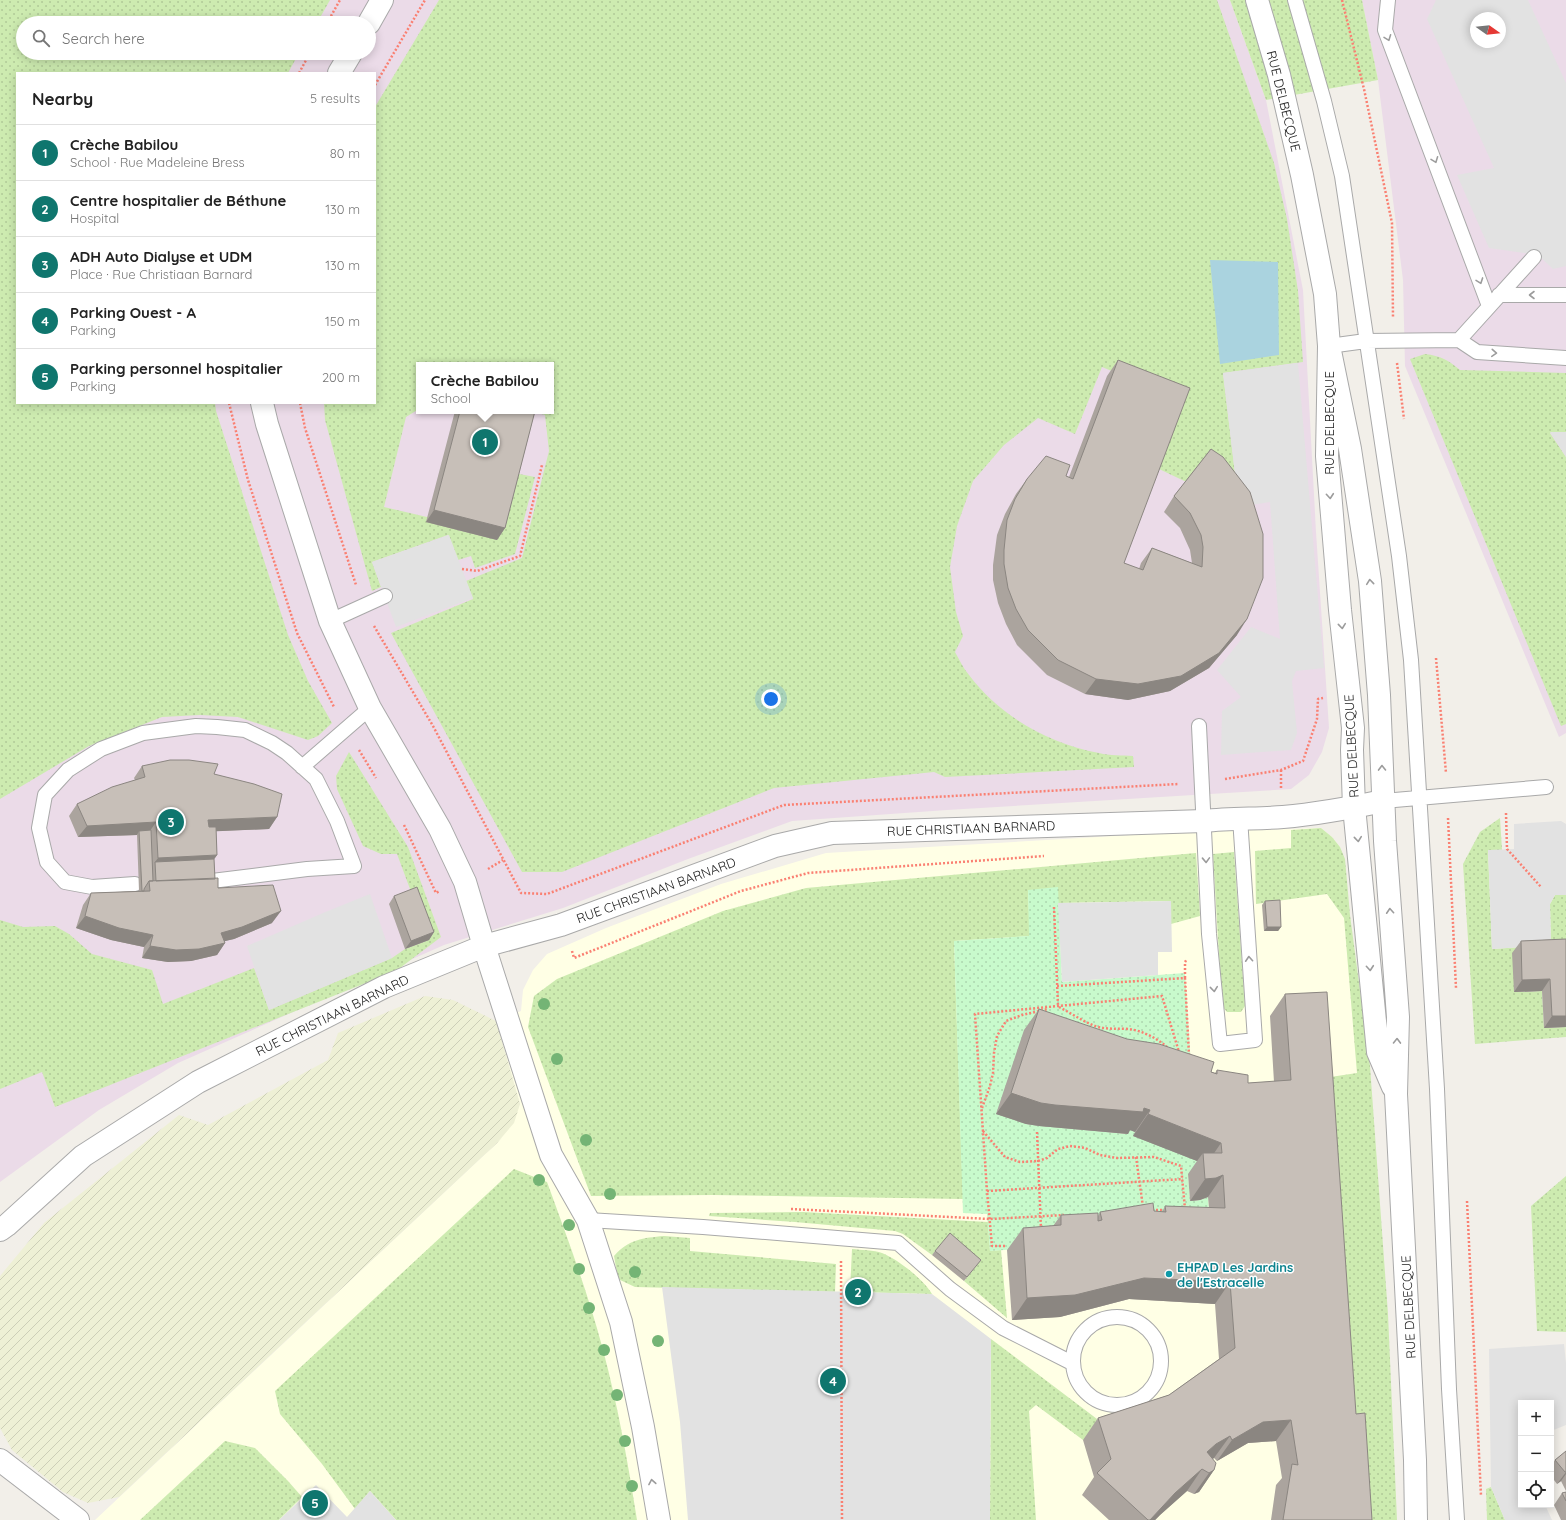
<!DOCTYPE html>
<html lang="en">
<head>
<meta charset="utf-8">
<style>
	:root { --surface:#fff; --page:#f6f6f6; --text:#222; --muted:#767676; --line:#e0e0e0; --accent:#0f766e }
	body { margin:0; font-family:Quicksand,sans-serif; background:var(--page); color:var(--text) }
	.controls { position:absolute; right:12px; bottom:12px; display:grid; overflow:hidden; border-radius:0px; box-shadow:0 2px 10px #0003 }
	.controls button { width:36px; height:36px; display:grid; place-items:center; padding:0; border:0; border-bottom:1px solid var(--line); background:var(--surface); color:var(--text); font:20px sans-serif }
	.compass { position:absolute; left:1470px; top:12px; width:36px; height:36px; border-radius:50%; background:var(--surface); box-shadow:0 2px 10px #0003; rotate:105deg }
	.you { position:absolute; left:771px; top:699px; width:14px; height:14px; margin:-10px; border:3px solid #fff; border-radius:50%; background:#1a73e8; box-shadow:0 0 0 6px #1a73e833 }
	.badge { display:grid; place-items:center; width:26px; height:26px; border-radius:50%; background:var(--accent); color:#fff; font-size:13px; font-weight:700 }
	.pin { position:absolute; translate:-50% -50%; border:2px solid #fff; box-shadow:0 1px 4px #0006 }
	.popup { position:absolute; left:416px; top:362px; width:138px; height:52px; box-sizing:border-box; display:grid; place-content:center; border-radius:0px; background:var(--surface); filter:drop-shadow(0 1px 3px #0005); font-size:13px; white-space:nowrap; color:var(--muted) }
	.popup b { font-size:15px; color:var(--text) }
	.popup::after { content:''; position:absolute; left:50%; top:100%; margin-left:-8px; border:8px solid transparent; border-top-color:var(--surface) }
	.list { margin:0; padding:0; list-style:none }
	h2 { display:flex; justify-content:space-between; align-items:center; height:52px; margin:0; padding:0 16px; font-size:17px }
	h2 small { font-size:13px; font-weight:400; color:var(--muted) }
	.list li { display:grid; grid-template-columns:26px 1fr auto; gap:12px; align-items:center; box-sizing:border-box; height:56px; padding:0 16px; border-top:1px solid var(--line) }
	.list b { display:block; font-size:15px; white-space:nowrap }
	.list p { margin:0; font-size:13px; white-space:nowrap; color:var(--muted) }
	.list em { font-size:13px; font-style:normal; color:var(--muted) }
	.icon { flex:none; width:22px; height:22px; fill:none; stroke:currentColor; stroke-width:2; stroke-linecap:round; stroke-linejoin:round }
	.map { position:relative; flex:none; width:1566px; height:1520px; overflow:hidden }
	.search { position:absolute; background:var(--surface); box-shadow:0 2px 10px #0003; left:16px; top:16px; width:360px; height:44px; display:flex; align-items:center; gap:10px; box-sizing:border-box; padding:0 14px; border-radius:22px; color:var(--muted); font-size:15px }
	.panel { position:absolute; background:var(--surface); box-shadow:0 2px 10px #0003; left:16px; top:72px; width:360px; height:332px; border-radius:0px }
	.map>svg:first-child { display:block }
	.industrial { fill:#ebdbe8; fill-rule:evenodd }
	.education { fill:#ffffe5 }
	.farmland { fill:url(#farmland-furrows) }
	.grass { fill:url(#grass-dots) }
	.park { fill:url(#park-dots) }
	.parking { fill:#e2e2e2; fill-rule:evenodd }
	.water { fill:#aad3df }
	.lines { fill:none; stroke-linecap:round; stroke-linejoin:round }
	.service-casing { stroke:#a9a9a9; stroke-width:16 }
	.minor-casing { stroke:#a9a9a9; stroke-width:24 }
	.tertiary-casing { stroke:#a9a9a9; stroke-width:24 }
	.path { stroke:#fa8072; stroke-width:2.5; stroke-dasharray:2 2; stroke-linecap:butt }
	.service { stroke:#fff; stroke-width:14 }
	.minor { stroke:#fff; stroke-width:22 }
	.tertiary { stroke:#fff; stroke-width:22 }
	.tree { fill:#74b475 }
	.wall { fill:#aba49e }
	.shaded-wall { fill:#8b8681 }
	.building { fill:#c7bfb8; stroke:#8b8681 }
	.oneway { stroke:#9c9c9c }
	.culture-dot { fill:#0f9aa8; stroke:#fff; stroke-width:1.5 }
	.labels { text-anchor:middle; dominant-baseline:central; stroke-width:3; stroke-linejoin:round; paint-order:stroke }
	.street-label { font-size:13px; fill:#222; stroke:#fff }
	.culture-label { font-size:13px; font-weight:bold; fill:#0d838f; stroke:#fff; text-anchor:start }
</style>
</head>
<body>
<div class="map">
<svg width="1566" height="1520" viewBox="0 0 1566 1520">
	<defs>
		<pattern id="farmland-furrows" width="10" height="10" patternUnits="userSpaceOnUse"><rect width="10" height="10" fill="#eef0d5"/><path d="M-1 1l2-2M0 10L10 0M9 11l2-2" fill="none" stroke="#ccceb7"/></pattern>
		<pattern id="grass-dots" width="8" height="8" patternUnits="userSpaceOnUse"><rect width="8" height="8" fill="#cdebb0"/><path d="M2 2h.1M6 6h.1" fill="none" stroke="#b0c997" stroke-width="1.8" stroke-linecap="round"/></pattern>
		<pattern id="park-dots" width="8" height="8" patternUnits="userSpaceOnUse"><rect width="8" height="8" fill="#c8facc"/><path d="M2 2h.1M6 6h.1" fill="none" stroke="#acd6af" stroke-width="1.8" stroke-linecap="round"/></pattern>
	</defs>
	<rect width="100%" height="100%" fill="#f2efe9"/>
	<path class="industrial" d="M0 0H1230L1266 100 1303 290 1316 532 1329 728 1322 752 1309 775 1291 789 947 810 792 821 688 859 563 908 444 945 178 1063 99 1110 0 1182ZM23 23H369V53H23ZM17 73H375V403H17ZM419 365H551V411H419Z
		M1362 0H1566V733L1559 737 1405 366 1403 280 1378 80ZM1476 18H1500V42H1476Z"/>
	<path class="education" d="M1321 828 1332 837 1340 847 1344 861 1392 1520H95L497 1143 520 1104 496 1021 521 1011 523 990 533 970 547 954 606 928 721 884 826 853 1184 832Z"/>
	<path class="farmland" d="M425 996 453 1000 496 1021 520 1104 514 1123 497 1143 119 1497 88 1503 63 1492 12 1450 0 1428V1276L44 1223 179 1115 208 1125 328 1060 338 1033Z"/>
	<path class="grass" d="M0 0H330L317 23H23V53H299L288 73H17V403H215L216 411 288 635 308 681 332 723 318 736 308 740 238 717 200 715 162 717 89 746 0 799Z
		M439 0H1217L1274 163 1287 219 1298 291 1303 362 1223 373 1239 507 1159 469 1185 401 1102 367 1075 434 1038 418 1004 445 973 481 957 526 950 567 956 612 963 636 955 652C959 659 963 668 969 675 1001 717 1048 743 1099 753 1110 756 1122 755 1133 756L1134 767 945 777 934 772 774 788 562 872H522L391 633 473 599 466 581 522 558 549 451 545 415 531 411H551V365H419V409L406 417 384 507 427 517 514 473 535 477 515 554 475 568 471 556 458 560 448 535 372 562 381 587 372 591 325 420 324 403H375V107Z
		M1230 0H1362L1378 80 1266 100Z
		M1425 354C1441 356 1448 360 1460 370L1566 373V432L1550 433 1566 457V724L1561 726 1410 359Z
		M349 752 408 847 441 937 396 971 55 1107 42 1072 0 1089V920L23 927 55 926 69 934 92 954 152 970 163 1004 254 968 269 1010 392 958 405 949 429 940 397 854H381L363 846 337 789 336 776Z
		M1500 818 1502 850H1488L1492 949 1522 947 1514 992 1542 991 1544 1028 1566 1027V1037L1475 1044 1463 864 1480 832Z
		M1321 828 1332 837 1340 847 1345 859 1350 915 1370 1066 1388 1314 1397 1520H1355L1317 1079 1357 1073 1344 918 1327 894 1256 904 1255 851 1291 848V830Z
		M1234 852 1245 1006 1241 1012H1227L1222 1006 1213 854Z
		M1196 853 1200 916 1171 924V901L1058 903 1057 888 1028 891 1030 936 954 941 963 1199 713 1195 591 1196 528 1027 534 996 557 979 723 911 806 888Z
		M1555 895H1566V950L1551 945 1550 904Z
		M514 1169 547 1182C567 1237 588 1293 603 1350 618 1406 628 1463 637 1520H396L370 1491 355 1509 322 1464 280 1414 275 1391Z
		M1566 1176V1332L1537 1331 1531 1206Z
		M803 1212 988 1222 990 1251 1001 1250 1007 1318 964 1281 978 1264 947 1237 932 1255 903 1234 895 1231 795 1222 709 1216 710 1213Z
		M664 1236 690 1238V1251L836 1264 835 1292 635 1287 618 1279 614 1256C629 1239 643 1238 664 1236Z
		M852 1249C861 1250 874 1250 882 1253 899 1260 923 1279 932 1294L850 1292Z
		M991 1339 1101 1422 1103 1434 1083 1440 1036 1405 1029 1411 1036 1520H990Z
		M225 1441 255 1448 288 1481 302 1497 279 1520H140Z
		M1491 1487 1505 1520H1487L1486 1489Z"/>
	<path class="park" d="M1058 887 1062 982 1185 973 1192 1081 1026 1124 1127 1134 1129 1129 1206 1165 1188 1175 1190 1201 1200 1200 1208 1197 1210 1230 1046 1247 990 1251 987 1214 963 1213 954 941 1029 936 1028 890Z"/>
	<path class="parking" d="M1436 0H1528L1566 83V266L1553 269 1538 255 1489 248 1457 175 1494 168 1427 19ZM1476 18H1500V42H1476Z
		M1298 363 1324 668 1296 671 1292 681 1297 733 1291 750 1221 755 1222 711 1241 697 1217 670 1251 627 1280 639 1270 502 1239 507 1223 373Z
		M1550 432H1566V457Z
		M449 535 473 598 396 627 372 562Z
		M1561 821 1566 824V895H1555L1550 904 1551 945 1492 949 1488 850 1514 849V824Z
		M370 894 392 958 269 1010 247 946 323 913Z
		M1171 901 1172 952H1158V975L1062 982 1058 903Z
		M662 1287 932 1294 991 1339 990 1520H688L680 1422Z
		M1564 1344 1566 1363V1425L1551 1431V1403H1521V1505H1545L1552 1520H1505L1491 1487 1489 1349Z
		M316 1485 347 1517 370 1491 396 1520H279Z"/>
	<path class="water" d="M1210 260 1278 262 1279 355 1220 364Z"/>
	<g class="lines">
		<defs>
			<path id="service" d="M1295 0 1324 101 1342 176 1399 556 1411 660 1437 1089 1449 1389 1457 1520
				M1388 0 1385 30 1489 306
				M1499 295H1566
				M1459 340 1534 257
				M1329 346 1366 341 1459 340 1477 352 1566 358
				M330 621 385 596
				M1199 726 1209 934 1220 1044 1255 1040 1240 818
				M302 767 370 708
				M1383 801 1546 787
				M135 884 92 887 65 882 47 862 39 828 45 795 68 770 101 749 143 733 196 726 217 727 245 730 272 743 287 753 316 779 337 821 354 866 307 869 212 881
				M588 1220 703 1227 898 1243 950 1289 1003 1328 1072 1363
				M1073 1361a44 44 0 1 1 88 0a44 44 0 1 1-88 0Z"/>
			<path id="minor" d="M369 23 382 0
				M339 73 351 53
				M262 403 267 424 330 621 370 708 440 829 465 882 484 946 551 1155 588 1220 621 1322 643 1427 659 1520
				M0 1230 7 1225 83 1156 198 1082 384 987 484 946 561 925 775 846 832 833 1204 821C1230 818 1257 819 1283 817 1317 814 1350 808 1383 801
				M0 1460 78 1520"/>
			<path id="tertiary" d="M1257 0 1279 75 1302 175 1325 294 1329 346 1327 456 1340 610 1353 728 1352 750 1354 807 1378 1052 1393 1087
				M1329 346 1350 449 1370 581 1379 695 1385 841 1398 1017 1396 1094 1415 1460 1416 1520"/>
		</defs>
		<use href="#service" class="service-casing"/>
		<use href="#minor" class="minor-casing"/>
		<use href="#tertiary" class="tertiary-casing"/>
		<path class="path" d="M1342 0 1364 89 1392 223 1393 318
			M327 23 340 0
			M299 73 310 53
			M375 85 425 0
			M1397 363 1404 419
			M229 403 248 480 297 633 334 707
			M300 403 305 428 356 585
			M462 569 477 571 520 556 542 465
			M374 626 433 726 521 893 547 894 784 805 1178 784
			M1436 658 1446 773
			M359 750 376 778
			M1281 770V789
			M1225 779 1281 770 1303 761 1317 719 1318 699 1323 698
			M1506 813 1507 849 1541 887
			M1448 818 1456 988
			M404 825 436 893 440 891
			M488 869 503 860
			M1054 907 1058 1006
			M572 951 574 958 741 891 808 873 1044 856
			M1185 978V962L1187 959
			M1057 986 1185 978 1189 1055
			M1059 1007C1071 1013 1082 1021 1095 1026 1106 1030 1117 1028 1129 1029 1143 1031 1157 1038 1168 1048
			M982 1108 990 1086 993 1073 994 1053 997 1036 1006 1021 1022 1015 1048 1009
			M983 1131 1005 1157 1020 1162 1038 1161 1047 1158 1058 1149 1070 1146 1085 1148 1100 1155 1117 1158 1154 1157 1181 1166 1185 1209
			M1037 1132 1041 1229
			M1136 1157 1143 1207
			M987 1191 1183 1179
			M1467 1201 1481 1496
			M791 1209 990 1219 1064 1215
			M1152 1210H1165
			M1005 1246H992L987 1191 975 1014 1162 996 1179 1052
			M841 1261 842 1520"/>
		<use href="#service" class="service"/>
		<use href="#minor" class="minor"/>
		<use href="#tertiary" class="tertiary"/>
	</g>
	<g class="tree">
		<circle cx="544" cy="1004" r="6"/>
		<circle cx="557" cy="1059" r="6"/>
		<circle cx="586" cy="1140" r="6"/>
		<circle cx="539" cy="1180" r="6"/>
		<circle cx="610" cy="1194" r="6"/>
		<circle cx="569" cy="1225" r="6"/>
		<circle cx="579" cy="1269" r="6"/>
		<circle cx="635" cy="1272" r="6"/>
		<circle cx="589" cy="1308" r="6"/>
		<circle cx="658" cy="1341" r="6"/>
		<circle cx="604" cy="1350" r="6"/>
		<circle cx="617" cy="1395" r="6"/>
		<circle cx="625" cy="1441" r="6"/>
		<circle cx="632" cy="1486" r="6"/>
	</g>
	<path class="wall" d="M1118 360 1124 563 1139 569 1141 563 1152 548 1192 563 1190 550 1180 528 1164 512 1174 496 1211 449 1237 635 1209 668 1170 691 1128 700 1085 694 1047 675 1017 645 1006 624 998 603 993 580V565L997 535 1005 514 1016 494 1027 479 1066 476 1069 477 1107 376Z
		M455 411H535L505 528 497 540 426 522Z
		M142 766 214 774 277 817 269 829 216 831 217 855 214 859 215 879 218 888 272 923 234 939 224 941 225 943 217 955 191 961 168 962 142 958 144 947 111 940 76 928 83 905 91 893 139 891 137 835 78 837 69 816 77 804 135 780 134 778Z
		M394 896 434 932 429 940 405 949 389 904Z
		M1265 901 1281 927 1278 931H1264L1262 905Z
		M1566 939V1027L1544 1028 1542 991 1514 992 1512 953 1521 941Z
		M1285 994 1356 1414 1372 1520H1271L1276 1485 1282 1478 1276 1441 1248 1443 1217 1461 1214 1458 1213 1459 1214 1470 1199 1492 1194 1494 1187 1491 1160 1515 1155 1520H1109L1082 1495 1094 1477 1083 1440 1098 1418 1169 1395 1219 1359 1215 1304 1129 1299 1060 1317 1012 1320 1007 1250 1023 1228 1053 1226 1061 1215 1098 1216 1100 1212H1162L1165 1206 1209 1208 1208 1197 1200 1200 1190 1201 1188 1174 1197 1161 1133 1136 1135 1132 1130 1130 1128 1134 1039 1126 1026 1124 996 1114 1024 1030 1039 1009 1215 1073 1217 1070 1248 1083 1274 1082 1270 1016Z
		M935 1251 981 1260 964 1281 932 1255Z
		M1566 1451V1491L1561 1481 1557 1484 1551 1476V1466L1555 1460Z
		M1566 1492V1520H1561L1554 1505 1562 1493Z"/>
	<path class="shaded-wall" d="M434 510 505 528 497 540 426 522Z
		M1247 619 1237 635 1209 668 1170 691 1128 700 1085 694 1096 679Z
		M277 817 269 829 200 832 208 820Z
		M156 822 148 834 139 831 137 835 78 837 87 826Z
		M217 855 209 867 155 862 158 858Z
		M281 911 272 923 234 939 213 944 221 933Z
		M85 916 153 935 144 947 111 940 76 928Z
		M1267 927H1281L1278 931H1264Z
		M434 932 429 940 405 949 411 941Z
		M225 943 217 955 191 961 168 962 142 958 150 946Z
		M1550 979 1542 991 1514 992 1522 980Z
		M1552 1016H1566V1027L1544 1028Z
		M1011 1093 1144 1108 1150 1110 1135 1132 1130 1130 1128 1134 1039 1126 1026 1124 996 1114Z
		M1148 1114 1221 1143 1206 1165 1203 1153 1197 1161 1133 1136Z
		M1223 1175 1208 1197 1200 1200 1190 1201 1205 1179Z
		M1144 1278 1230 1282 1215 1304 1129 1299 1060 1317 1012 1320 1027 1298Z
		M1291 1420 1276 1441 1248 1443 1217 1461 1232 1440 1263 1422Z
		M1230 1436 1214 1458 1201 1466 1207 1452 1216 1444Z
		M1202 1469 1187 1491 1160 1515 1155 1520H1150L1175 1493Z
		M1214 1470 1199 1492 1194 1494 1209 1473Z
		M1566 1472V1474L1561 1481 1557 1484Z"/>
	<path class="building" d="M1118 360 1190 388 1124 563 1143 570 1152 548 1202 567 1203 547 1201 535 1190 513 1174 496 1211 449 1223 457 1250 492 1263 534V578L1247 619 1219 653 1181 676 1138 684 1096 679 1058 660 1028 630 1016 609 1008 588 1004 564V550L1007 520 1015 499 1027 479 1046 456 1070 465 1066 476 1073 479Z
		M460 411H535L505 528 434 510Z
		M170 760H189L218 764 214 774 254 784 282 794 277 817 208 820 209 827H216L217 855 158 858 156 822 87 826 77 804 112 787 145 777 142 766Z
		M151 830 153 881H149L144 889V891H142L139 831Z
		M214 859 215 879 156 881 155 862Z
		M218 878V888L273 885 281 911 242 927 221 933 225 943 199 949 176 950 150 946 153 935 119 928 85 916 91 893 150 891 149 881Z
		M417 887 434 932 411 941 394 896Z
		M1280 900 1281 927H1267L1265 901Z
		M1566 939V1016H1552L1550 979 1522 980 1521 941Z
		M1327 992 1356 1414 1365 1413 1372 1520H1283L1292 1464 1298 1465 1291 1420 1263 1422 1232 1440 1230 1436 1216 1444 1207 1452 1216 1463 1214 1470 1209 1473 1202 1469 1175 1493 1150 1520H1148L1097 1473 1111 1459 1098 1418 1169 1395 1235 1348 1230 1282 1144 1278 1075 1295 1027 1298 1023 1228 1061 1225V1215L1098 1213V1221L1102 1220 1100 1212 1153 1203 1154 1211 1166 1212 1165 1206 1225 1208 1223 1175 1216 1178 1205 1179 1203 1153H1222L1221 1143 1148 1114 1150 1110 1144 1108 1143 1112 1055 1105 1041 1103 1011 1093 1039 1009 1127 1039 1159 1044 1214 1062 1211 1072 1217 1074V1070L1248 1075V1083L1291 1080 1285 994Z
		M950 1233 981 1260 967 1277 935 1251Z
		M1566 1451V1472H1565L1555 1460Z
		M1566 1492V1501L1562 1493Z"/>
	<defs><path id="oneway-chevron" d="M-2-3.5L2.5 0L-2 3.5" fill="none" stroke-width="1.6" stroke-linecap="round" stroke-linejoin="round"/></defs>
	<g class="oneway">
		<use href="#oneway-chevron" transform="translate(1388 38) rotate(69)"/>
		<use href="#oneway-chevron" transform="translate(1435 160) rotate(69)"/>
		<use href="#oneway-chevron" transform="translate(1480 281) rotate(70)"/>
		<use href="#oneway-chevron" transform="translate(1532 295) rotate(180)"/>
		<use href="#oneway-chevron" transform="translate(1494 353) rotate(4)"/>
		<use href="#oneway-chevron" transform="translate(1330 496) rotate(85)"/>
		<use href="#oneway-chevron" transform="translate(1370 582) rotate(-96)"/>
		<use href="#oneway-chevron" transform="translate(1342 626) rotate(84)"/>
		<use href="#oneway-chevron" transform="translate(1382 768) rotate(-91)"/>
		<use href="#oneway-chevron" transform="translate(1358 839) rotate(84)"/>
		<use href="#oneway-chevron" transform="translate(1206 860) rotate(88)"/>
		<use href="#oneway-chevron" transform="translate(1390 911) rotate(-94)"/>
		<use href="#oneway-chevron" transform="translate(1249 959) rotate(-94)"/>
		<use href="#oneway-chevron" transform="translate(1370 968) rotate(85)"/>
		<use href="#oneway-chevron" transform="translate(1214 989) rotate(84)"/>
		<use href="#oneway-chevron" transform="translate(1397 1041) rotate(-89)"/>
		<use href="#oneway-chevron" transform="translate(652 1482) rotate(-100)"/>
	</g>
	<circle class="culture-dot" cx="1169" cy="1274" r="4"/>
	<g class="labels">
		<g class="street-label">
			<text transform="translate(1284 101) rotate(76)">RUE DELBECQUE</text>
			<text transform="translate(1329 423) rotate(-90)">RUE DELBECQUE</text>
			<text transform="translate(1351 746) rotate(-93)">RUE DELBECQUE</text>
			<text transform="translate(971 828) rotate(-2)">RUE CHRISTIAAN BARNARD</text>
			<text transform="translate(656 890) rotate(-20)">RUE CHRISTIAAN BARNARD</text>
			<text transform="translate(332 1015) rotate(-26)">RUE CHRISTIAAN BARNARD</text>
			<text transform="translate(1408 1307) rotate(-93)">RUE DELBECQUE</text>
		</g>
		<g class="culture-label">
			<text x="1177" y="1267">EHPAD Les Jardins<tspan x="1177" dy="15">de l'Estracelle</tspan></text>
		</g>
	</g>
</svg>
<div class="controls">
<button>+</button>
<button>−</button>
<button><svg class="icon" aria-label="locate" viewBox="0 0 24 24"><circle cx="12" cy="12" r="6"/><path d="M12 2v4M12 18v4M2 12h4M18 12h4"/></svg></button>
</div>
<svg class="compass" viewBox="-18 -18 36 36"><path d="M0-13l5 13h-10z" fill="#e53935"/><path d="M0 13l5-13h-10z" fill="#767676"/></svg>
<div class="you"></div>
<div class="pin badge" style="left:485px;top:442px">1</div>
<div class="popup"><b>Crèche Babilou</b>School</div>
<div class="pin badge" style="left:858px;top:1292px">2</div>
<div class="pin badge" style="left:171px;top:822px">3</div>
<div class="pin badge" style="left:833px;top:1381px">4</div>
<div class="pin badge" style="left:315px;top:1503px">5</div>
<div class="search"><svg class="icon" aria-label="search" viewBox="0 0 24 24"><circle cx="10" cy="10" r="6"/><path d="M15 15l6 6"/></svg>Search here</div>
<section class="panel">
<h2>Nearby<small>5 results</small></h2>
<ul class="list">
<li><span class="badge">1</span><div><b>Crèche Babilou</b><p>School · Rue Madeleine Bress</p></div><em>80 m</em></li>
<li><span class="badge">2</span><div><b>Centre hospitalier de Béthune</b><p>Hospital</p></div><em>130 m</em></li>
<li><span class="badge">3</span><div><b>ADH Auto Dialyse et UDM</b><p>Place · Rue Christiaan Barnard</p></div><em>130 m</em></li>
<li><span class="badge">4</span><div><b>Parking Ouest - A</b><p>Parking</p></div><em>150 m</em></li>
<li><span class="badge">5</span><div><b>Parking personnel hospitalier</b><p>Parking</p></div><em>200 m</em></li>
</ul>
</section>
</div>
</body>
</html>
